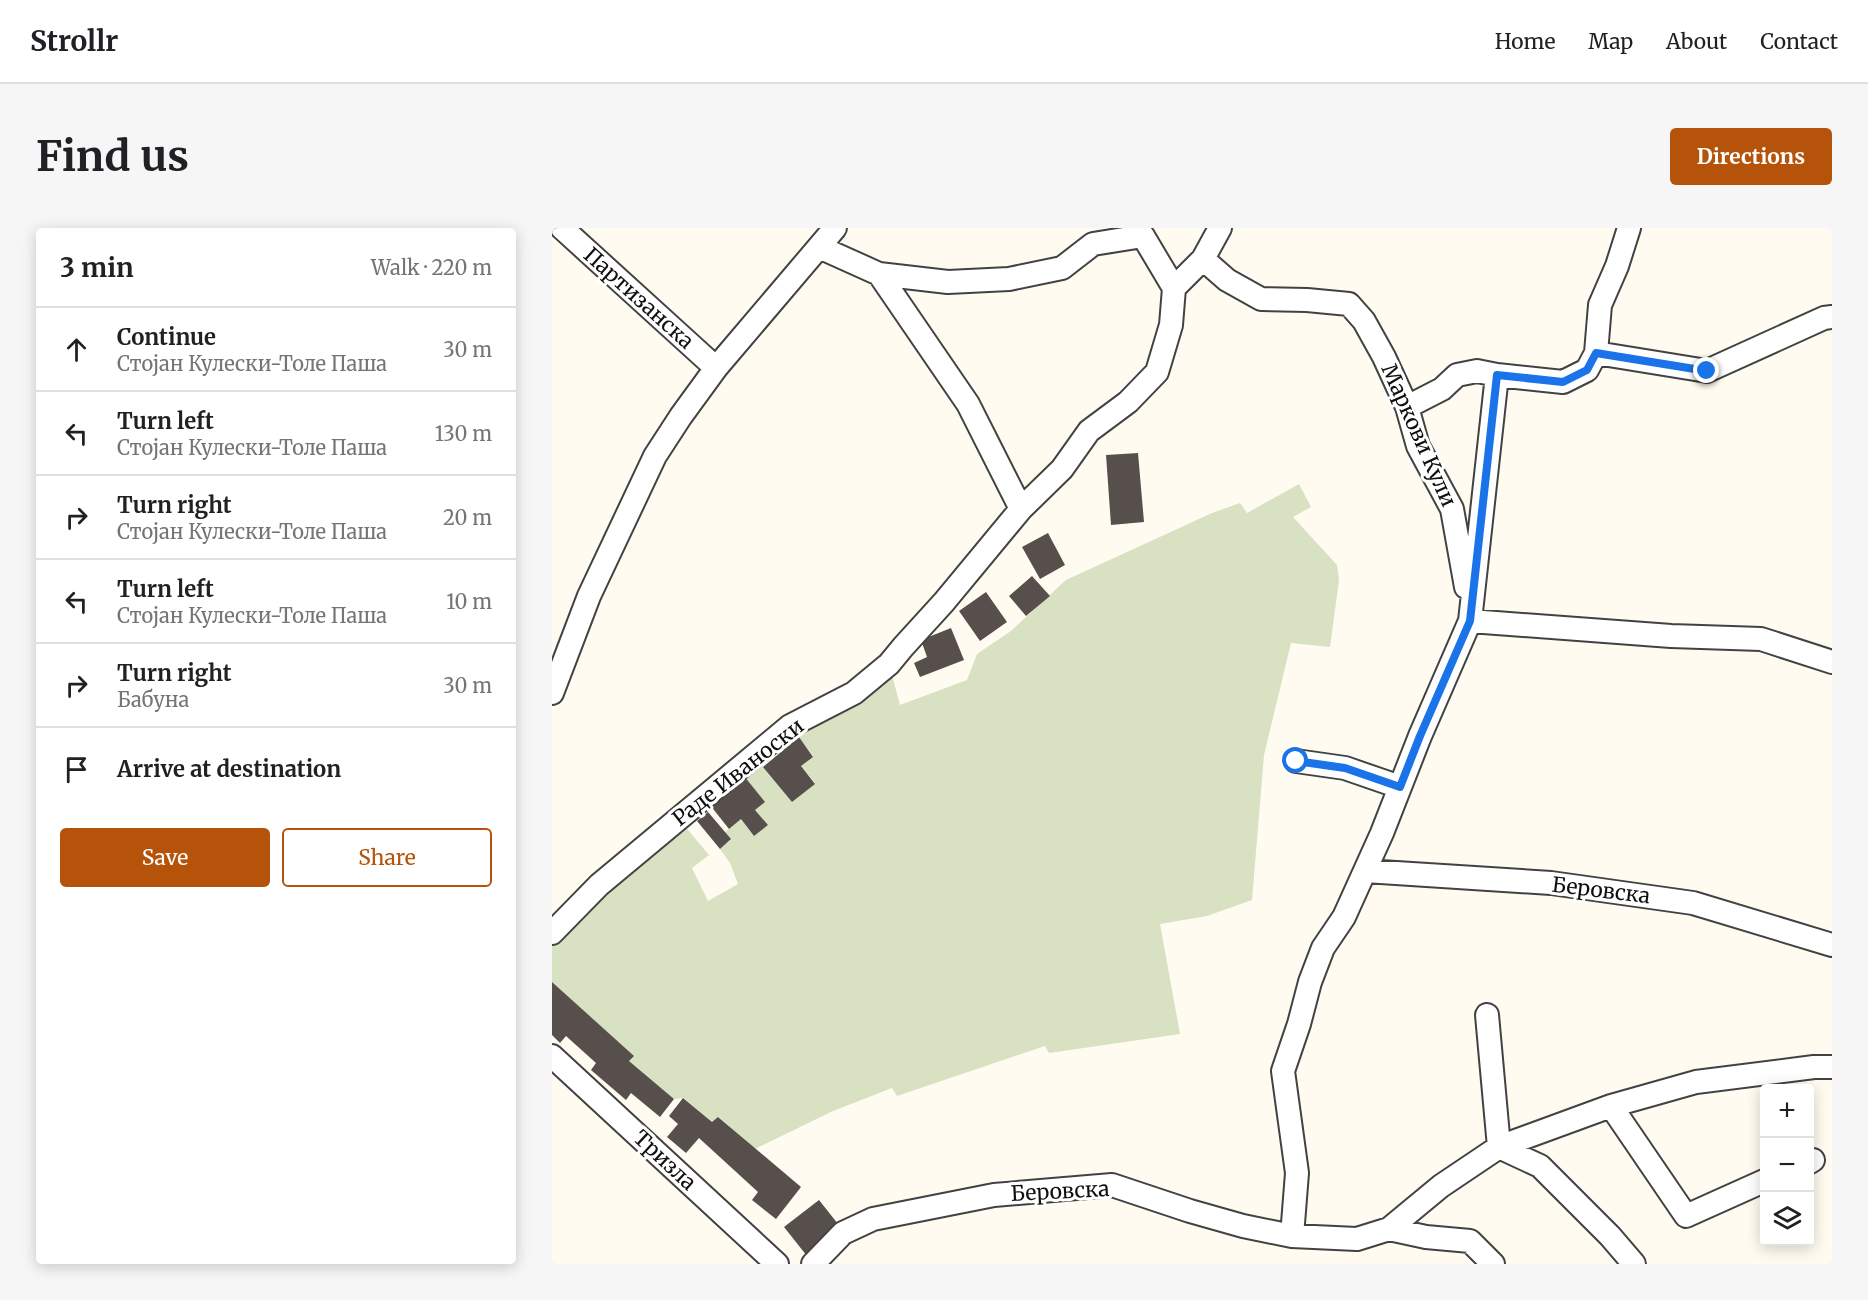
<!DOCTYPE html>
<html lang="en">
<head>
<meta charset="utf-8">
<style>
	:root { --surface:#fff; --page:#f6f6f6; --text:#202124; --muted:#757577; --line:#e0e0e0; --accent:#b45309 }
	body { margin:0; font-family:Merriweather,serif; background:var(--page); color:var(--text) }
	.controls { position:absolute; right:18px; bottom:18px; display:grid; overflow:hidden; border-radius:6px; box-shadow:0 3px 15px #0003 }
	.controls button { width:54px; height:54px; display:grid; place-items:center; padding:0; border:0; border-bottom:2px solid var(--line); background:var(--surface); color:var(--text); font:30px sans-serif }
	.stop { position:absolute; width:18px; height:18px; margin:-14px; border:4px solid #1a73e8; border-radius:50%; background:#fff }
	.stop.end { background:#1a73e8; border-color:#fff; box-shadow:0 2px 6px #0008 }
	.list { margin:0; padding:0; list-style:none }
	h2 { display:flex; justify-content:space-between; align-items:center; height:78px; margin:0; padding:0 24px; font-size:26px }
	h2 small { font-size:20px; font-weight:400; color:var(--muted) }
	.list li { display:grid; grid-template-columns:39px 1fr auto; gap:18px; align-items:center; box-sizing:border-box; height:84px; padding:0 24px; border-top:2px solid var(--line) }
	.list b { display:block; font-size:22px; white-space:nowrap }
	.list p { margin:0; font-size:20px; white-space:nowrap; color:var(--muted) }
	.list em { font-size:20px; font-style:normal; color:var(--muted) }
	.actions { display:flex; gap:12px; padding:18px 24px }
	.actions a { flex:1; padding:14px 0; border:2px solid var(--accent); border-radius:6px; text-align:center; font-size:21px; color:var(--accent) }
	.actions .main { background:var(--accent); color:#fff }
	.icon { flex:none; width:33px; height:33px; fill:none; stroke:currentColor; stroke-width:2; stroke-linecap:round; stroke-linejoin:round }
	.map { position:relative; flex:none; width:1280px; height:1036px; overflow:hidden; border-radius:6px }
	header { display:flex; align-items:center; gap:36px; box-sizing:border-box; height:84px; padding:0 30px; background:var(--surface); border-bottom:2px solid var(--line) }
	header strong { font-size:28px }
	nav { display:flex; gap:33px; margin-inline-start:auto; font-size:21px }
	.intro { display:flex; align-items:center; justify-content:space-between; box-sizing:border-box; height:144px; padding:0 36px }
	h1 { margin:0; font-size:42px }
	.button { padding:15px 27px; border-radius:6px; background:var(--accent); color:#fff; font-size:21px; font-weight:700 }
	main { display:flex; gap:36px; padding:0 36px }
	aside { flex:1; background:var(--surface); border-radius:6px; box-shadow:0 3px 15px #0003 }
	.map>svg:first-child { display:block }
	.cemetery { fill:#d8e1c1 }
	.building { fill:#574f4b }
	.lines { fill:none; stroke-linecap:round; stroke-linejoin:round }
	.minor-casing { stroke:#424242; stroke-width:26 }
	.minor { stroke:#fff; stroke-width:22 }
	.route { stroke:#1a73e8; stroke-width:8 }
	.labels { text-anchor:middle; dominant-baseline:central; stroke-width:6; stroke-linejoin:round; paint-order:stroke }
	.street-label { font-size:21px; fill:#0f0f0f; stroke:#fff }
</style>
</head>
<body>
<header>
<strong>Strollr</strong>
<nav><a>Home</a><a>Map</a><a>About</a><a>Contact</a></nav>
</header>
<div class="intro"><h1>Find us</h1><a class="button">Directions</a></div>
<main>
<aside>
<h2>3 min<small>Walk · 220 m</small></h2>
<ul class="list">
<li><svg class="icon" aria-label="ahead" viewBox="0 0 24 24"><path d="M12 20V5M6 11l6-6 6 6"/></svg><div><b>Continue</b><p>Стојан Кулески-Толе Паша</p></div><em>30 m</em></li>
<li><svg class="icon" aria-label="left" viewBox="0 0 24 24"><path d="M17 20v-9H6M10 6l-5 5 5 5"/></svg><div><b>Turn left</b><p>Стојан Кулески-Толе Паша</p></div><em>130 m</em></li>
<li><svg class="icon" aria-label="right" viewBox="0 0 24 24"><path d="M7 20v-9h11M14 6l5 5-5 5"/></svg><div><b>Turn right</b><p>Стојан Кулески-Толе Паша</p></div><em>20 m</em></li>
<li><svg class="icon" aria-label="left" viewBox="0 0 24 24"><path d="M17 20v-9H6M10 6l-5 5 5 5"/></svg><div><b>Turn left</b><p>Стојан Кулески-Толе Паша</p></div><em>10 m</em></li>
<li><svg class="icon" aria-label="right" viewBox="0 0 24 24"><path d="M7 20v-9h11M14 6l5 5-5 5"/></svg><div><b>Turn right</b><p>Бабуна</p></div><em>30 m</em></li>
<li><svg class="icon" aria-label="arrive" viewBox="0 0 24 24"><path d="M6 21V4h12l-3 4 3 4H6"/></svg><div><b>Arrive at destination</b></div></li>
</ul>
<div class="actions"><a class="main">Save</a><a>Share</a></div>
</aside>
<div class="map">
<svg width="1280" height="1036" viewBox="0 0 1280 1036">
	<rect width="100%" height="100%" fill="#fffbf0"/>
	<path class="cemetery" d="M747 256 759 279 741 289 785 337 787 352 778 419 739 415 712 527 700 672 655 688 608 696 628 806 497 825 493 818 345 868 340 860 281 883 203 921 167 889 160 894 132 870 122 871 77 833 81 828 0 754V705L126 590 157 627 140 640 156 673 186 656 178 635 168 621 178 612 172 605 189 591 202 608 216 597 203 582 212 574 192 548 203 528 240 574 263 555 249 538 261 528 238 498 337 436 348 477 415 452 425 426 459 403 514 352 660 285 688 275 695 285Z"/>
	<path class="building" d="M586 225 592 294 559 297 554 227Z
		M496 305 513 337 488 351 470 319Z
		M480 348 498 368 474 388 457 368Z
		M434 364 455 394 428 413 407 383Z
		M399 400 412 432 368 449 362 435 375 429 369 412Z
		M247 509 261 529 249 538 263 556 240 574 211 539Z
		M192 548 213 574 203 582 216 597 202 608 189 591 177 601 158 577Z
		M156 584 179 611 168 621 145 593Z
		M0 754 82 828 77 833 122 871 108 889 79 865 74 872 39 842 44 835 14 808 8 815 0 807Z
		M131 870 160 894 166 889 249 959 224 991 200 972 206 964 147 910 134 925 115 909 126 896 117 888Z
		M267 972 290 1001 255 1028 232 999Z"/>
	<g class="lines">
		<defs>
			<path id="minor" d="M10 0 164 140
				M267 19 327 46 396 54 457 51 510 40 541 16 591 8 622 60
				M651 31 675 52 709 71 755 72 797 76 812 93 832 129 855 179 866 218 900 281 914 359
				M327 46 416 176 469 281
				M1044 125 1155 143 1272 90 1280 89
				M855 179 890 161 905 147 925 143 945 147 1011 154 1035 142 1044 125 1048 77 1065 38 1077 0
				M918 393 1119 408 1209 411 1280 434
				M0 465 37 368 103 228 129 188 164 140 283 0
				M744 533 793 540 848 559
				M813 643 999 655 1141 675 1280 717
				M0 705 47 657 238 498 302 465 337 436 351 419 392 374 469 281 510 241 537 203 576 174 605 144 619 97 622 60 651 31 668 0
				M935 787 947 919 988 938 1058 1008 1082 1036
				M0 828 225 1036
				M1059 878 1134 988 1212 953
				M1258 934 1261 932
				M837 1001 874 1009 918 1013 941 1036
				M740 1008 745 945 731 843 747 796 758 754 771 720 792 689 830 605 868 508 918 393 945 147
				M261 1036 291 1005 321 991 442 967 560 957 638 983 691 998 740 1008 805 1011 837 1001 889 958 947 919 1059 878 1144 854 1262 839H1280"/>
		</defs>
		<use href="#minor" class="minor-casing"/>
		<use href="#minor" class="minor"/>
	</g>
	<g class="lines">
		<path class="route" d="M744 533 793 540 848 559 868 508 918 393 945 147 1011 154 1035 142 1044 125 1155 143"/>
	</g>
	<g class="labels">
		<g class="street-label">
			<text transform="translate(87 70) rotate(42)">Партизанска</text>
			<text transform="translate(867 207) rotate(66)">Маркови Кули</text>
			<text transform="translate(186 544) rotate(-38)">Раде Иваноски</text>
			<text transform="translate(1049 662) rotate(7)">Беровска</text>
			<text transform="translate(113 932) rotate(43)">Тризла</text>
			<text transform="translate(508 963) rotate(-3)">Беровска</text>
		</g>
	</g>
</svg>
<div class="controls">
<button>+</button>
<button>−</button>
<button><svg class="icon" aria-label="layers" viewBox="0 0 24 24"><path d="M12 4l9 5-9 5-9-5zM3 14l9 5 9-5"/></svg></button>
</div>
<div class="stop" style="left:744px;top:533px"></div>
<div class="stop end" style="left:1155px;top:143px"></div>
</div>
</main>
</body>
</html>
